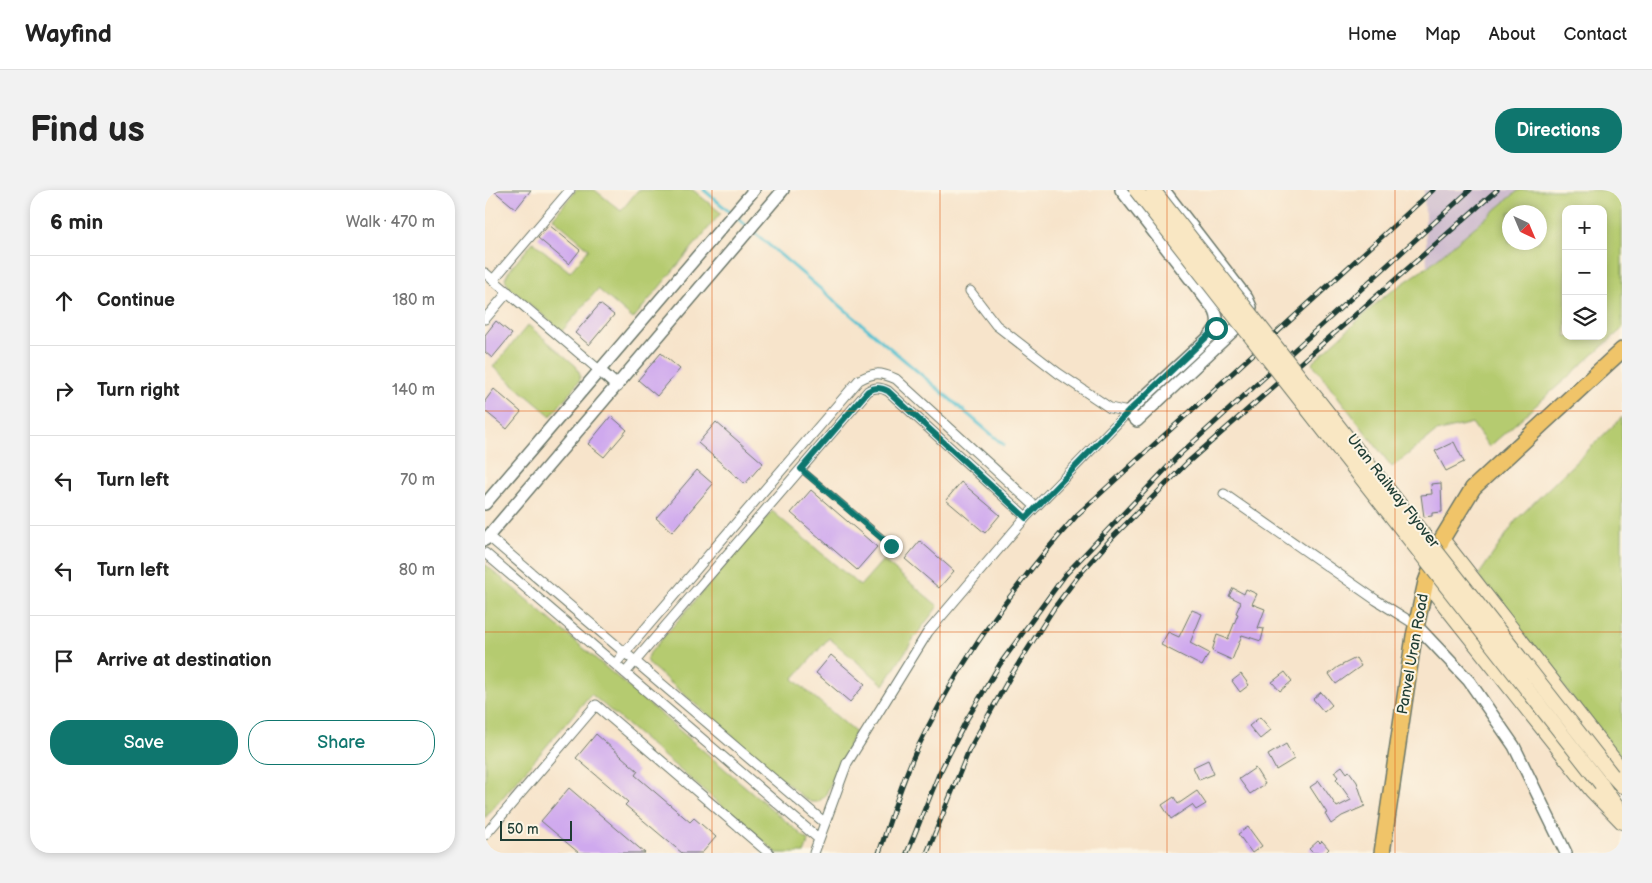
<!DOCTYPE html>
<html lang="en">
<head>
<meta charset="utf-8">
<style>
	:root { --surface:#fff; --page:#f2f2f2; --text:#222; --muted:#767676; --line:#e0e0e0; --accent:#0f766e }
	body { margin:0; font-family:"Balsamiq Sans",sans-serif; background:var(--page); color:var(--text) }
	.controls { position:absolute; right:15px; top:15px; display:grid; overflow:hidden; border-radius:10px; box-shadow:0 2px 8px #0003 }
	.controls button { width:45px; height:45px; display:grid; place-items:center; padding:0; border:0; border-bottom:1px solid var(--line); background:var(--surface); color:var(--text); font:25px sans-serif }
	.compass { position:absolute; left:1017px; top:15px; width:45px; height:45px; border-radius:50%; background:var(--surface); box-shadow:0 2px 8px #0003; rotate:136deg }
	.scale { position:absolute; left:15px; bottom:12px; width:72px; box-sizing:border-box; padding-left:5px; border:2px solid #1f3d34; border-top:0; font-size:14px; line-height:18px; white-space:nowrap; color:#1f3d34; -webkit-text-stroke:4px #fcf5e5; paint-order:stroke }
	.stop { position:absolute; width:15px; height:15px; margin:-11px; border:4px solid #0f766e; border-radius:50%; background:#fff }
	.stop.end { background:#0f766e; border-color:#fff; box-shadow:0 1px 5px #0008 }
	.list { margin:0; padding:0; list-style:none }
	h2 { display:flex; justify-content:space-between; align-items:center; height:65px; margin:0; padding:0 20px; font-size:21px }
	h2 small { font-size:16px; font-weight:400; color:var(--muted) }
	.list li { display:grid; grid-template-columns:32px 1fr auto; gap:15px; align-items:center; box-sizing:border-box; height:90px; padding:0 20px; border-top:1px solid var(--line) }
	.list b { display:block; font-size:19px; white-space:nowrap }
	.list em { font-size:16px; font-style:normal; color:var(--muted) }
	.actions { display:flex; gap:10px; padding:15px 20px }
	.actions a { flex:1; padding:11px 0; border:1px solid var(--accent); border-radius:20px; text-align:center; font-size:18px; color:var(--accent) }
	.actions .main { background:var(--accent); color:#fff }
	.icon { flex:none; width:28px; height:28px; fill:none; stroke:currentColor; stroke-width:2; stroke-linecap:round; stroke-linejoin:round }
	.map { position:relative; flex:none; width:1137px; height:663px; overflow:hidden; border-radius:20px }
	header { display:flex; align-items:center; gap:30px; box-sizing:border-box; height:70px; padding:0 25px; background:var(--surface); border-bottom:1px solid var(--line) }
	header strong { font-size:24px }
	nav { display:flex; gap:28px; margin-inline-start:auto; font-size:18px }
	.intro { display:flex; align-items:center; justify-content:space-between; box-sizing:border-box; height:120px; padding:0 30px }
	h1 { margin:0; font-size:35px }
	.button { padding:12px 22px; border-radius:20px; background:var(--accent); color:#fff; font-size:18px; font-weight:700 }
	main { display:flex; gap:30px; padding:0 30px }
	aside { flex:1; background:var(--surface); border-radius:20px; box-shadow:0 2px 8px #0003 }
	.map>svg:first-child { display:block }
	.industrial { fill:#cfbdcf }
	.green { fill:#b5cb6f; stroke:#6a8452; fill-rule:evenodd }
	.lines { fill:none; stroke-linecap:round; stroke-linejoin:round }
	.stream { stroke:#55c1d0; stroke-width:3 }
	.building { fill:#cfa9ee }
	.service-casing { stroke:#6b7769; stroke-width:7 }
	.minor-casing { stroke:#6b7769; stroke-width:11 }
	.tertiary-casing { stroke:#6b7769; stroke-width:14 }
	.secondary-casing { stroke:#6b7769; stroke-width:16 }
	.primary-casing { stroke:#6b7769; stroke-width:18 }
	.service { stroke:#fff; stroke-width:4.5 }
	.minor { stroke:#fff; stroke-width:9 }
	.tertiary { stroke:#fff; stroke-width:11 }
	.secondary { stroke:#f9e7c3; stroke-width:14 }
	.primary { stroke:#f0c469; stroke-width:15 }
	.rail-casing { stroke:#1f3d34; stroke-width:5 }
	.rail { stroke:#fcf5e5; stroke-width:3; stroke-dasharray:9; stroke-linecap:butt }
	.secondary-bridge-casing { stroke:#6b7769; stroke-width:16; stroke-linecap:butt }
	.secondary-bridge { stroke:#f9e7c3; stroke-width:14 }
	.route { stroke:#0f766e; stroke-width:6 }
	.grid { fill:none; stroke:#de580e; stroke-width:1; stroke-opacity:0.55 }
	.labels { text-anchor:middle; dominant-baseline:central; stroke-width:4; stroke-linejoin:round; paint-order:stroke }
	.street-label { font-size:15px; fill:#1f3d34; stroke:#fcf5e5 }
</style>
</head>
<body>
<header>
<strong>Wayfind</strong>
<nav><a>Home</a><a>Map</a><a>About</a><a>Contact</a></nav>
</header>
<div class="intro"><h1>Find us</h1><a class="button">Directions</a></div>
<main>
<aside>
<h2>6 min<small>Walk · 470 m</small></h2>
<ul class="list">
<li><svg class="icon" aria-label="ahead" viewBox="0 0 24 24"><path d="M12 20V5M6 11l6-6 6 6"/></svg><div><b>Continue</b></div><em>180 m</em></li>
<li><svg class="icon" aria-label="right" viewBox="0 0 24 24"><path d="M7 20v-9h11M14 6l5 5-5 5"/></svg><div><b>Turn right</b></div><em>140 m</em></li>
<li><svg class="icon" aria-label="left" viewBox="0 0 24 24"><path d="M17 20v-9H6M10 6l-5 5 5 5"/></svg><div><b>Turn left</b></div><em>70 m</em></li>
<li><svg class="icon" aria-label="left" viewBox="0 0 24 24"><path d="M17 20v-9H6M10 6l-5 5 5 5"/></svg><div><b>Turn left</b></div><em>80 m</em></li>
<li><svg class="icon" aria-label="arrive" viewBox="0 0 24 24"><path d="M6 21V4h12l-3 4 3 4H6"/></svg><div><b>Arrive at destination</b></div></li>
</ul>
<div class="actions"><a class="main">Save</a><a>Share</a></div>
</aside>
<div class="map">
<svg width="1137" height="663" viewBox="0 0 1137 663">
	<rect width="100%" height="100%" fill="#fcf5e5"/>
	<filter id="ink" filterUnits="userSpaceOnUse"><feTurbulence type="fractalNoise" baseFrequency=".02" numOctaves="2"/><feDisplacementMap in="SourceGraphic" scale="10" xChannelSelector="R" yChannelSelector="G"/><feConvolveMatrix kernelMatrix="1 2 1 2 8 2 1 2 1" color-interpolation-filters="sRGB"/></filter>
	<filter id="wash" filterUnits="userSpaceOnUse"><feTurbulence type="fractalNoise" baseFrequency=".0096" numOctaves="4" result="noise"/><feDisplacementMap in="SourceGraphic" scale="20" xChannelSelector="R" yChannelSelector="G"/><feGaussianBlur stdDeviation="1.12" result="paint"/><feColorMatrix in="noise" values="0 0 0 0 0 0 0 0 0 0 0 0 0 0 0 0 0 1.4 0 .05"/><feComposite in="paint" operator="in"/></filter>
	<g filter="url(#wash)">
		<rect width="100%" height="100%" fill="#f7e4cb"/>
		<path class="industrial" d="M939 0H1034L942 77Z"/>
		<path class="green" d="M91 0H110L136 21 153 0H208L236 23 148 129 113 99 77 141 24 97 20 89 24 81 48 52 85 82 104 59 68 28Z
			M1034 0H1137V139L1004 257 987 233 951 242 907 277 827 173 898 107 942 77ZM1081 19H1118V146H1081ZM1024 22H1054V52H1024Z
			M43 135 91 176 95 184V190L66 226 8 177Z
			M1137 227V572L993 386 1032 329Z
			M287 321 375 396 398 370 453 416 429 448 399 495 344 448 308 489 370 542 340 606 333 612H326L319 608 165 475 161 470 164 464Z
			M0 374 324 651 319 663H292L106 504 0 628Z"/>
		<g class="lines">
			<path class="stream" d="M219 0 246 23
				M251 27 519 255"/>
		</g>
		<g id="blocks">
			<path class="building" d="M8 0H46L31 19Z
				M64 35 95 60 84 74 53 48Z
				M115 114 129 125 104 155 90 143Z
				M11 131 27 144 7 168 0 162V145Z
				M176 163 195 179 172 206 153 190Z
				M9 199 36 222 22 239 0 221V211Z
				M126 226 142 240 119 267 103 254Z
				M231 232 278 273 260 294 213 253Z
				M969 252 979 272 961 281 950 261Z
				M212 280 228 294 187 342 171 328Z
				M476 292 515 325 500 343 461 310Z
				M956 293 957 322 947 323V326L939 327 936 305 947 304 946 294Z
				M326 300 392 357 372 380 306 323Z
				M435 351 469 381 454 398 420 369Z
				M748 398 759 404 761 399 772 404 767 414 780 419 773 438 779 439 776 451 757 445 747 470 727 461 732 445 743 449 753 424 751 423 756 412 744 406Z
				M707 420 717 424 705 453 724 463 717 476 676 455 683 442 694 447Z
				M346 465 380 494 365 512 331 483Z
				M871 468 876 476 851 494 844 484 853 477Z
				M800 482 807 491 795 501 787 492Z
				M756 484 764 495 755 502 747 491Z
				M836 502 847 515 839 522 828 509Z
				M775 527 786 540 775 549 764 536Z
				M111 544 153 581 150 585 205 632 209 628 231 647 217 663H197L140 615 143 612 91 568Z
				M801 554 809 569 791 580 783 565Z
				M723 570 729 584 714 590 708 577Z
				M857 576 862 583 864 581 872 592 880 616 857 626 846 634 840 624 842 623 825 597 834 591 852 617 866 610 851 589 853 587 849 582Z
				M770 578 780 594 765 604 754 589Z
				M84 598 160 663H94L56 631Z
				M712 601 721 614 711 620 707 615 686 629 677 615 689 607 693 614Z
				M763 637 777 656 767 663 753 644Z
				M833 651 835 653 837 651 844 659 840 663H828L824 659Z"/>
		</g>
	</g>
	<g filter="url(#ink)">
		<use href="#blocks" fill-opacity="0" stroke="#6b7769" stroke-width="1"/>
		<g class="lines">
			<defs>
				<path id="service" d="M316 279 407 356"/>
				<path id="minor" d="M0 83 114 180
					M8 90 85 0
					M0 129 23 102
					M739 304 891 410 931 435
					M3 346 340 633
					M0 363 334 649
					M130 474 374 190C389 182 395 182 411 189L551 317
					M140 483 383 201C390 197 395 197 403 201L541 327
					M0 645 111 515 284 663
					M329 663 362 573 443 442 541 327 643 222 625 218 573 183 511 135 485 101"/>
				<path id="tertiary" d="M636 0 730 121C735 133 732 137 724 147L643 222 652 231 763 127 766 117 762 108 679 0
					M114 180 132 196
					M0 314 269 0
					M0 350 298 0
					M931 435 984 491 1029 556 1081 663"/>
				<path id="secondary" d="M957 349 1137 580
					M941 392 1107 601 1137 632
					M1127 585 1137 596
					M1116 594 1134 620"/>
				<path id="primary" d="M897 663 929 446 941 392 957 349 988 298 1137 160"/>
			</defs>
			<use href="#service" class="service-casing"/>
			<use href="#minor" class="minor-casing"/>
			<use href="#tertiary" class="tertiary-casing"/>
			<use href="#secondary" class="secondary-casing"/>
			<use href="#primary" class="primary-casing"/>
			<use href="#service" class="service"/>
			<use href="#minor" class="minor"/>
			<use href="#tertiary" class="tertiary"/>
			<use href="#secondary" class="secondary"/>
			<use href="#primary" class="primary"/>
			<defs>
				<path id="rail" d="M394 663C406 628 416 593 432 559 473 473 529 395 593 324L948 0
					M422 663 454 584 482 529 515 474 580 385 694 265 985 0
					M442 663 484 560 525 487 569 418 594 385 627 348 702 273 1012 0"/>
			</defs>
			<use href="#rail" class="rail-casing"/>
			<use href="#rail" class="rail"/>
			<defs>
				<path id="secondary-bridge" d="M651 0 1116 594
					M668 0 1127 585"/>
			</defs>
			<use href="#secondary-bridge" class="secondary-bridge-casing"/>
			<use href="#secondary-bridge" class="secondary-bridge"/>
		</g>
	</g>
	<g class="lines" filter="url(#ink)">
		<path class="route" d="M406 356 316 279 383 201C390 197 395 197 403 201L541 328 643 222 731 138"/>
	</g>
	<path class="grid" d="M227 0V663M455 0V663M682 0V663M910 0V663M0 221H1137M0 442H1137"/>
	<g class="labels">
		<g class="street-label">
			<text transform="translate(908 301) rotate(52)">Uran Railway Flyover</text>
			<text transform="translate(928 464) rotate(-80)">Panvel Uran Road</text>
		</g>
	</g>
</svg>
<div class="controls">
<button>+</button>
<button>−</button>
<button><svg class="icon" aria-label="layers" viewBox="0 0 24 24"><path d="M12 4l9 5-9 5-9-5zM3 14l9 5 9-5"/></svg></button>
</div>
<svg class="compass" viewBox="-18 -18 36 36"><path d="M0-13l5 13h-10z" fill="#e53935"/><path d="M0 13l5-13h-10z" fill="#767676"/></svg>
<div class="scale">50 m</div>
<div class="stop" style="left:731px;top:138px"></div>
<div class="stop end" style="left:406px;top:356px"></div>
</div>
</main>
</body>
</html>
